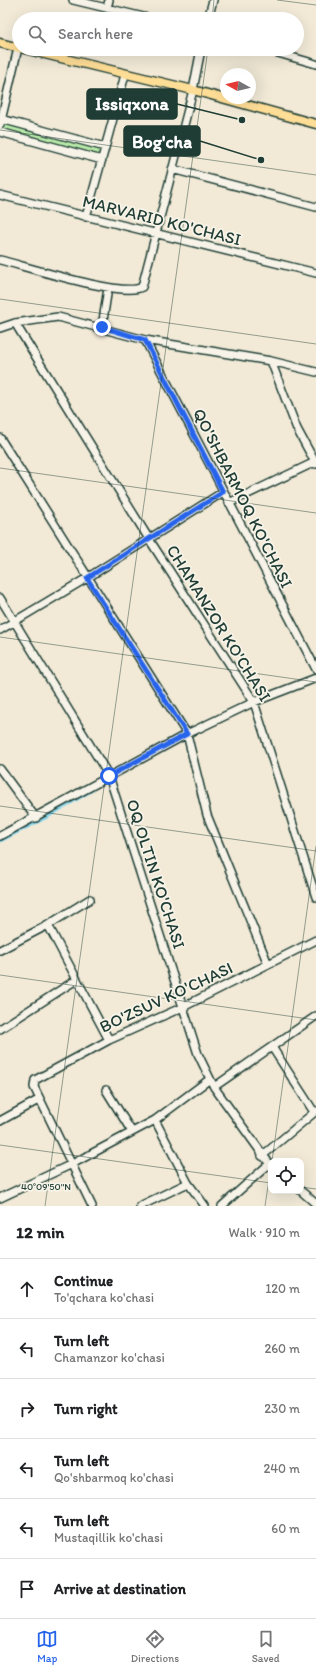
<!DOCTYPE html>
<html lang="en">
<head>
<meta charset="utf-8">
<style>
	:root { --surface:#fff; --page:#f6f6f6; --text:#202124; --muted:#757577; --line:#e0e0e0; --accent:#2563eb }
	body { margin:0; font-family:Itim,sans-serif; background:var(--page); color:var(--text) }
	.controls { position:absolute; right:12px; bottom:12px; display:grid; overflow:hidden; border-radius:8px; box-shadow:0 4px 16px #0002 }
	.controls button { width:36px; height:36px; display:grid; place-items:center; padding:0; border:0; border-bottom:1px solid var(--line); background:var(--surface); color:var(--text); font:20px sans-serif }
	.compass { position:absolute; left:220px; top:68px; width:36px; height:36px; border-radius:50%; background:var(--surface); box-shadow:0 4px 16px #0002; rotate:278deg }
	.stop { position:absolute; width:12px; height:12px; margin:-9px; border:3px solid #2563eb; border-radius:50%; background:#fff }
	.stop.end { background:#2563eb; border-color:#fff; box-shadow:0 1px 4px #0008 }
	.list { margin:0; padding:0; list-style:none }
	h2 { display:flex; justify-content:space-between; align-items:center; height:52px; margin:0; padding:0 16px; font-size:17px }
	h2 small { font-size:13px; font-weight:400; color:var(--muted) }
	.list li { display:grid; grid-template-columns:26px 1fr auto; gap:12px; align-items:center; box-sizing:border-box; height:60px; padding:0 16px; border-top:1px solid var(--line) }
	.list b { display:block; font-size:15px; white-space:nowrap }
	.list p { margin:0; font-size:13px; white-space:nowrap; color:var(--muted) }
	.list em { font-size:13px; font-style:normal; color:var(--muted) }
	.icon { flex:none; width:22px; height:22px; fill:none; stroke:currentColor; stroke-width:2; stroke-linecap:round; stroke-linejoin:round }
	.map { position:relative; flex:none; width:316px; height:1206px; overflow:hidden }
	.search { position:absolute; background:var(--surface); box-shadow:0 4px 16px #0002; left:12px; right:12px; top:12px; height:44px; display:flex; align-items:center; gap:10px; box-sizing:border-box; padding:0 14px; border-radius:22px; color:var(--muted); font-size:15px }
	.sheet { height:412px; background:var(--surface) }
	nav { display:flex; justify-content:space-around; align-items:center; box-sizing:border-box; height:56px; border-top:1px solid var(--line); background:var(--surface); font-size:11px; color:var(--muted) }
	nav a { display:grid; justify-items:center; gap:2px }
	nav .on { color:var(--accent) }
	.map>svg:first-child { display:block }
	.green { fill:#bbecab; stroke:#6d9470 }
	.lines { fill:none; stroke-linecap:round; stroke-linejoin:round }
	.canal { stroke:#8ad4eb; stroke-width:5 }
	.minor-casing { stroke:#1f3d34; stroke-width:10 }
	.major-casing { stroke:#1f3d34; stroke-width:11 }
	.minor { stroke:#f7f3e8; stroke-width:7 }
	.major { stroke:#fedd96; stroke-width:8 }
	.route { stroke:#2563eb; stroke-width:5 }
	.ticks { fill:none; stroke:#1f3d34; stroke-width:1; stroke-opacity:0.45 }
	.labels { text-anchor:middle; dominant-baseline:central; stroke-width:3.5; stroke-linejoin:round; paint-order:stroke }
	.street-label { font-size:17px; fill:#1f3d34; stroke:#f7f3e8 }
	.ticks-label { font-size:10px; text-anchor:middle; fill:#1f3d34; stroke:#f7f3e8; stroke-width:3.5; stroke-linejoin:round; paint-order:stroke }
	.leader { fill:none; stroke:#1f3d34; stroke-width:1.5 }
	.callout-dot { fill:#1f3d34; stroke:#f7f3e8; stroke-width:1.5 }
	.callout { fill:#1f3d34; stroke:#1f3d34; stroke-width:1.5 }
	.callout-label { font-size:18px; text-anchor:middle; font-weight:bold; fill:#fff }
</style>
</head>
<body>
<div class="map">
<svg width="316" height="1206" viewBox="0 0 316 1206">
	<rect width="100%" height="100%" fill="#f2ead7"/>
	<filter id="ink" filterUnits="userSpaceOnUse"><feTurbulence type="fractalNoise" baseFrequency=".025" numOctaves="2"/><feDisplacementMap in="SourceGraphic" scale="8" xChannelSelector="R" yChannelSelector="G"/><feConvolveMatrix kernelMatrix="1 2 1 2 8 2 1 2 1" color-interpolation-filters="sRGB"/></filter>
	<g filter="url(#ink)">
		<path class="green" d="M4 122 101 149 99 156 2 129Z"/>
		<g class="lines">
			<path class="canal" d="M0 840 47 816 92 789"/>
			<defs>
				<path id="minor" d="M73 0 152 19
					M107 8 109 0
					M208 19 213 0
					M264 49 316 64
					M1 119 105 147
					M0 125 18 48
					M0 132 102 160
					M172 169 316 207
					M0 195 316 273
					M86 217 125 75
					M0 260C25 266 123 298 142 287L193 90 201 49
					M15 323 149 539 254 702 316 897
					M102 327 108 288
					M0 328 15 323 58 317 145 340 271 361 316 372
					M145 340 316 669
					M271 361 297 429 316 464
					M0 438 187 734 207 815 268 964
					M229 503 315 462
					M0 598 109 776 198 1054 214 1087 271 1166
					M0 630 87 578 223 492
					M0 769 36 818
					M0 836 187 734 254 702 316 678
					M48 925 109 1040
					M0 950 48 925 90 899
					M0 1029 76 980
					M272 1047 314 1112
					M214 1087 316 1016
					M106 1090 132 1132
					M155 1120 210 1079
					M0 1121 40 1099
					M262 1156 316 1111
					M301 1191 315 1203
					M0 1198 72 1164 155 1120 188 1183 205 1206
					M92 1206 34 1087 35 1080 109 1040 183 1007 316 940
					M140 1206 188 1183
					M222 1206 269 1164"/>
				<path id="major" d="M0 43 19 48
					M24 49 193 90 316 124"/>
			</defs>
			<use href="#minor" class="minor-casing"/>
			<use href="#major" class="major-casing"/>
			<use href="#minor" class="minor"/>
			<use href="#major" class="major"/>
		</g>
	</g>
	<g class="lines" filter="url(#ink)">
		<path class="route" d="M102 327 145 340 223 492 87 578 187 734 109 776"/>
	</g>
	<path class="ticks" d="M277 0 316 5M212 19 214 0M0 130 316 175M0 299 316 344M0 468 316 513M0 637 316 682M0 806 316 851M0 975 316 1020M0 1145 271 1183M272 1161 316 846M301 1187 316 1189M45 1206 208 49M265 1206 271 1166"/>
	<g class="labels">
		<g class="street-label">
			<text transform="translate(162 220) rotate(14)">MARVARID KO'CHASI</text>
			<text transform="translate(243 498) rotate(63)">QO'SHBARMOQ KO'CHASI</text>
			<text transform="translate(219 623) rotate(58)">CHAMANZOR KO'CHASI</text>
			<text transform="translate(156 874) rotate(72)">OQ OLTIN KO'CHASI</text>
			<text transform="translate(166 997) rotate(-25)">BO'ZSUV KO'CHASI</text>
		</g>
	</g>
	<g class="ticks-label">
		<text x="46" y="1190">40°09'50"N</text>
	</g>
	<path class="leader" d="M242 120L177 104M261 160L200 141"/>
	<g class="callout-dot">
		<circle cx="242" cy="120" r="4"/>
		<circle cx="261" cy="160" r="4"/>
	</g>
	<g class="callout">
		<rect x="87" y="89" width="90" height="30" rx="4"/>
		<rect x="124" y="126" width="76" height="30" rx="4"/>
	</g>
	<g class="callout-label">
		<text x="132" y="110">Issiqxona</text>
		<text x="162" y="148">Bog'cha</text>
	</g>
</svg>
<div class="controls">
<button><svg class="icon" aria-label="locate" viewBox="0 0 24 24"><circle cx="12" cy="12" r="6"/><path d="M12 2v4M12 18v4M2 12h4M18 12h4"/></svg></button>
</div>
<svg class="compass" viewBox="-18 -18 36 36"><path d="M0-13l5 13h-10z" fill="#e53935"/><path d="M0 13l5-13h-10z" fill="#757577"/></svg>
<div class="stop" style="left:109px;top:776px"></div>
<div class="stop end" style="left:102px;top:327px"></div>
<div class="search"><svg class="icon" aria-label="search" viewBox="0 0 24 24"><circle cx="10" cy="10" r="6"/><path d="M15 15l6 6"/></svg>Search here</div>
</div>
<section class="sheet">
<h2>12 min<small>Walk · 910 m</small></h2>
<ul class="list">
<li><svg class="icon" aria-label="ahead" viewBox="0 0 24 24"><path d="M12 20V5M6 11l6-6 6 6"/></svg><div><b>Continue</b><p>To'qchara ko'chasi</p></div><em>120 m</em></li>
<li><svg class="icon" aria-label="left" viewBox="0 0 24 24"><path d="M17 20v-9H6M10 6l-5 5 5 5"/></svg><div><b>Turn left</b><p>Chamanzor ko'chasi</p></div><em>260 m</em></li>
<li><svg class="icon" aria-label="right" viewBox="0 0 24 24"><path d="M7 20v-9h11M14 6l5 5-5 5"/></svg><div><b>Turn right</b></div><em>230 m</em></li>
<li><svg class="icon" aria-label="left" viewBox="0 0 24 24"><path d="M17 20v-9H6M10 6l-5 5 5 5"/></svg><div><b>Turn left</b><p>Qo'shbarmoq ko'chasi</p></div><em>240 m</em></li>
<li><svg class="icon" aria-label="left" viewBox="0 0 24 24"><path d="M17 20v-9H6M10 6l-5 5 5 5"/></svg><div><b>Turn left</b><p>Mustaqillik ko'chasi</p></div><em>60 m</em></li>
<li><svg class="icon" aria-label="arrive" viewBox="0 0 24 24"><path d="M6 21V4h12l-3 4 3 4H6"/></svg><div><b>Arrive at destination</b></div></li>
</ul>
</section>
<nav>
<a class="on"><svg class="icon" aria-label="map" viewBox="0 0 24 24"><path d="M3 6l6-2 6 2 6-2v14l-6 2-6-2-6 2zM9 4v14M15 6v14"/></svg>Map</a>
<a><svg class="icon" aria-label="directions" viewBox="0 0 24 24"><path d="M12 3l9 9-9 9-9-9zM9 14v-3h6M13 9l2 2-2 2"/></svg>Directions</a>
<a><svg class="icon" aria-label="saved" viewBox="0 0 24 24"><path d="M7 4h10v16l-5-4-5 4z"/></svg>Saved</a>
</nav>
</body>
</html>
